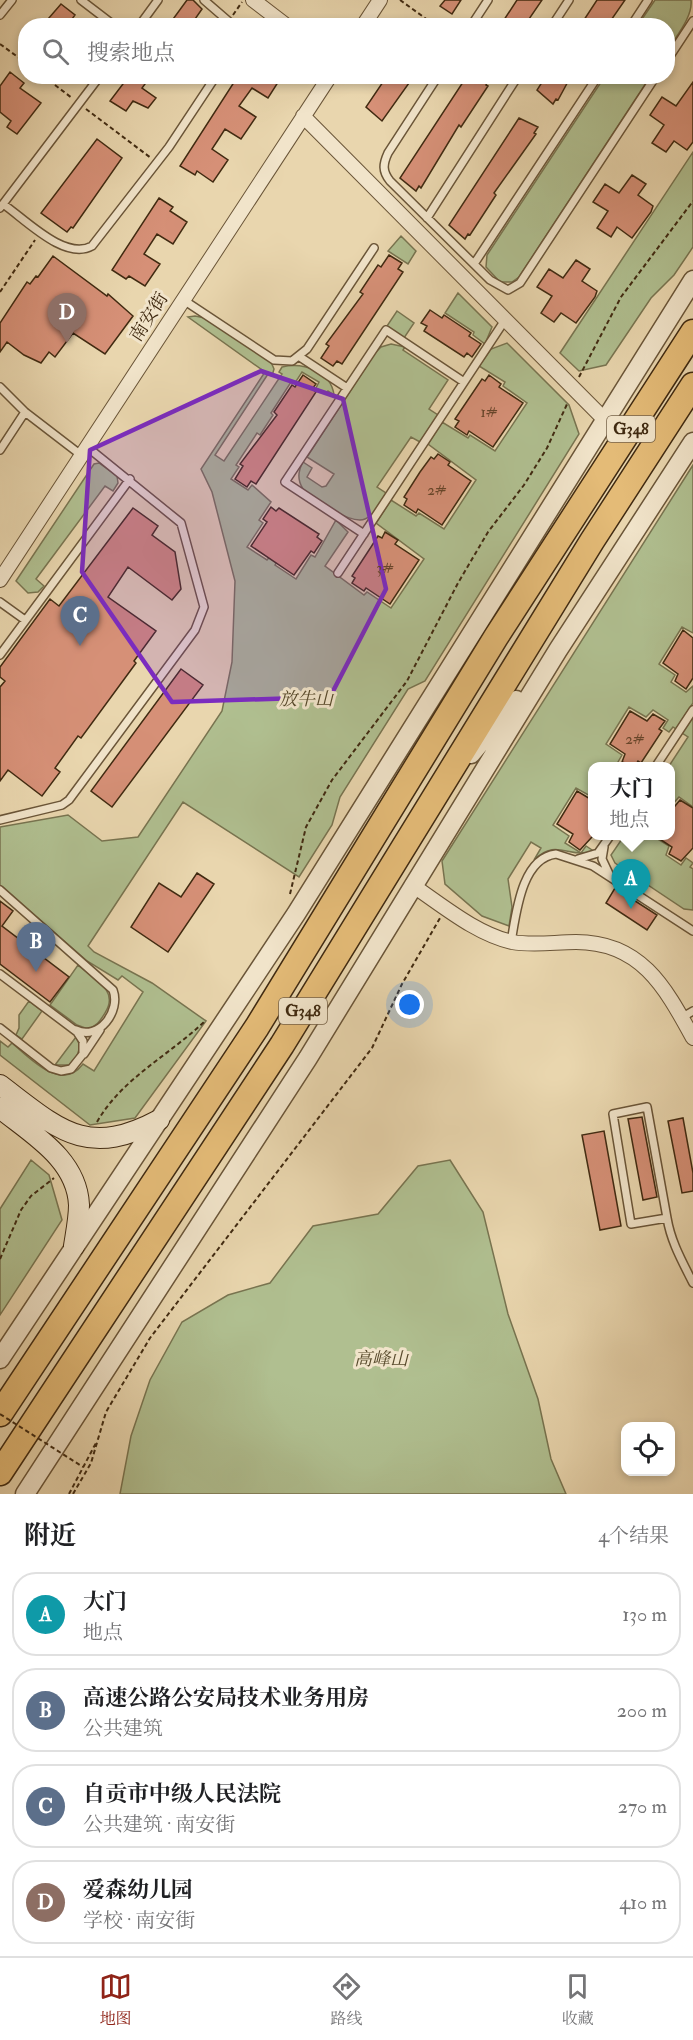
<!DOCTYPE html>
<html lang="zh">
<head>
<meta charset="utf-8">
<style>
	:root { --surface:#fff; --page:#f6f6f6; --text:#202124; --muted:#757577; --line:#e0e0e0; --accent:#8f2418 }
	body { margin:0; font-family:"IM FELL Double Pica","Noto Serif SC",serif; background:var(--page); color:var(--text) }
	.controls { position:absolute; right:18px; bottom:18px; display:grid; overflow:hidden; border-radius:12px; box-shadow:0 3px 9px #0003 }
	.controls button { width:54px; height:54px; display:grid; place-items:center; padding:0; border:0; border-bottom:2px solid var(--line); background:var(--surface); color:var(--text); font:30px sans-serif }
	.you { position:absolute; left:410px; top:1005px; width:21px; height:21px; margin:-15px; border:4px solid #fff; border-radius:50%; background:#1a73e8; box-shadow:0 0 0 9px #1a73e833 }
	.badge { display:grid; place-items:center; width:39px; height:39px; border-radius:50%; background:var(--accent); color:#fff; font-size:20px; font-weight:700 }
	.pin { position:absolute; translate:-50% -50px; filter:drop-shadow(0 2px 3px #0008) }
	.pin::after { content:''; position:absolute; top:32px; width:21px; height:18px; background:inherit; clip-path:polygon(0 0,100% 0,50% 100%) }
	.popup { position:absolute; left:588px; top:762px; width:87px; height:78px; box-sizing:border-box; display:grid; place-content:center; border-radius:12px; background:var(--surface); filter:drop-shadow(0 2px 4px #0005); font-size:20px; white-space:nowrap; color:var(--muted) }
	.popup b { font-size:22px; color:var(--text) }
	.popup::after { content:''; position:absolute; left:50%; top:100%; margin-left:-12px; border:12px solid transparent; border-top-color:var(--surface) }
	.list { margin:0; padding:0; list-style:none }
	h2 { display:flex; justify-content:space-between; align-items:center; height:78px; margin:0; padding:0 24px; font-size:26px }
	h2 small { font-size:20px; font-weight:400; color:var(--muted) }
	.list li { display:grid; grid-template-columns:39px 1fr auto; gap:18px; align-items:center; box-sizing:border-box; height:84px; margin:0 12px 12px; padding:0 12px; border:2px solid var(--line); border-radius:24px }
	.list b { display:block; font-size:22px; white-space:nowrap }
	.list p { margin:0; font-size:20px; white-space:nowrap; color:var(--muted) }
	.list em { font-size:20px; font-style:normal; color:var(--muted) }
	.icon { flex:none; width:33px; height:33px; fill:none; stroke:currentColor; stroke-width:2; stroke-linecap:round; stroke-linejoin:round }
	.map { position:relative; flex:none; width:693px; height:1494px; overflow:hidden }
	.search { position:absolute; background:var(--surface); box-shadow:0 3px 9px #0003; left:18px; right:18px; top:18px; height:66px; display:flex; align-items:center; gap:15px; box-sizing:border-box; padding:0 21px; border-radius:24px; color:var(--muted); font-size:22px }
	.sheet { height:462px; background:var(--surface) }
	nav { display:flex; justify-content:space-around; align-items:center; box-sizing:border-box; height:84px; border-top:2px solid var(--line); background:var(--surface); font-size:16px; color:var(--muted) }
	nav a { display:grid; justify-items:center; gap:3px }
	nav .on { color:var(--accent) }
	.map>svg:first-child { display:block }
	.green { fill:#b0bf90; stroke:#787450; stroke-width:1.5 }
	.building { fill:#d69077; stroke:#402a11; stroke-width:1.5 }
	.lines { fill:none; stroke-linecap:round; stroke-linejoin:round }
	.service-casing { stroke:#6a5538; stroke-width:10 }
	.minor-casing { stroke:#6a5538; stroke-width:16 }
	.tertiary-casing { stroke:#6a5538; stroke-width:21 }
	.secondary-casing { stroke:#402a11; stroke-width:22 }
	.trunk-casing { stroke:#402a11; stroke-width:27 }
	.path { stroke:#402a11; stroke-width:2; stroke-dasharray:4.5 3; stroke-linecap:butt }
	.service { stroke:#f1e4ca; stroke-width:7 }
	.minor { stroke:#f1e4ca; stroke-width:14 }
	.tertiary { stroke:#f1e4ca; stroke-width:18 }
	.secondary { stroke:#f1e4ca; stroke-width:20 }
	.trunk { stroke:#e4bb77; stroke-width:24 }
	.path-bridge { stroke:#402a11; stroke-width:2; stroke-dasharray:4.5 3; stroke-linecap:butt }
	.marked { fill:#7b2cbf; fill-opacity:0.2; stroke:#7b2cbf; stroke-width:4.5; stroke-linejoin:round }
	.labels { text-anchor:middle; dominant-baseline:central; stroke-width:6; stroke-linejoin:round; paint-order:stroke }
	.number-label { font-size:15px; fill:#66442a }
	.shield { fill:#f1e4ca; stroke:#756248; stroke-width:1.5 }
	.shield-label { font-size:16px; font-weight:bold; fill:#402a11 }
	.street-label { font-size:18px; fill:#402a11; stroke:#f1e4ca }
	.park-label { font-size:18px; font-style:italic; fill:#56482a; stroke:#f1e4ca }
</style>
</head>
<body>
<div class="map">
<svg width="693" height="1494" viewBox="0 0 693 1494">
	<rect width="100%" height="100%" fill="#e9d6ae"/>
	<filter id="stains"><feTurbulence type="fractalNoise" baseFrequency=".00333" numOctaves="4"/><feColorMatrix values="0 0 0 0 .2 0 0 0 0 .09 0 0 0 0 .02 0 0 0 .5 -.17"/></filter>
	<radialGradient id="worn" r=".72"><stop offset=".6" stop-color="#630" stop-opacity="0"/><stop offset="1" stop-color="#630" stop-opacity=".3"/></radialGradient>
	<path class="green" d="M655 0H691C693 17 676 36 668 50V26L638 25Z
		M605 76 650 77 519 277 512 282H500L486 267 487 255Z
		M693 152V247L674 275 651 298 606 365 579 371 560 353Z
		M401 236 416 251 408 264 388 251Z
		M458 293 492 327 485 344 473 335 474 332 445 313Z
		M397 311 414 323 404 338 387 326Z
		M195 316 205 318 271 362 274 369 272 376 268 374 215 455 224 461 282 374 279 372 282 367C303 362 331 371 334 395L328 391 326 394 316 388 319 382 302 372 295 383 291 382 271 413 273 415 260 435 257 433 236 465 239 467 231 479 248 490 252 485 271 502 259 520 263 523 247 547 267 560 273 553 280 557 275 565 296 579 311 555 315 557 336 520 348 532 325 566 364 595 367 592 391 608 424 559 376 523 391 500 416 516 419 513 444 529 476 480 428 444 442 422 468 438 470 435 495 451 527 403 503 386 505 382 479 366 491 349 507 343 569 405 579 434 425 681 408 689 340 797 332 825 299 877 183 802 88 946 94 952 152 983 206 1021 135 1118 90 1125 0 1055V1041L8 1047 12 1043C30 1058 61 1093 83 1064L94 1071 143 992 122 976 118 980 87 961 0 885V827L68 815 102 841 138 837 222 711 232 662 235 581 212 492 201 469 265 372 188 317Z
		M391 344 405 347 403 350 448 380 429 409 438 415 420 442 411 437 377 487 386 493C381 502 375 515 365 519 352 525 312 500 303 489 297 480 298 471 303 462L312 468 307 477 322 487 326 486 334 474 307 457 375 353 381 347Z
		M99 463 117 476 118 483 113 491 105 486 36 579 44 586 38 592 28 593 16 581 94 464Z
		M693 465V633L682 627 659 664 675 675 671 682 686 692 693 686V703L676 729 673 727 669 732 663 728 668 720 653 710 646 717 629 707 606 744 622 755 618 762 624 766H592V797L576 788 553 825 569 836 565 843 581 853 586 846 592 850 591 852C568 858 556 838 534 860L541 848 531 842 508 879 512 907 509 926 482 916 445 884 442 861Z
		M693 717V807L679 797 670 807 669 766 688 737 682 733Z
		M624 836H653L669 846 666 855 681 865 686 858 693 863 690 867 693 869V910L684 909 615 863 611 855Z
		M78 965C93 978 120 990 105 1013 100 1021 97 1026 88 1029L77 1025 50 1005Z
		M29 1001 42 1011 22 1039 16 1035 19 1028V1015Z
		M76 1037 80 1046 77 1056 69 1065H55Z
		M31 1160 49 1175 62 1220 0 1315V1209Z
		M450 1160 483 1212 508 1314 538 1399 551 1459 566 1494H120L131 1436 150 1380 182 1322 228 1295 270 1283 313 1226 378 1214 418 1166Z"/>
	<path class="building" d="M187 0H193L202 9 195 19 204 26H168Z
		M445 0H461L452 14 440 6Z
		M517 0H542L529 19 540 26H500Z
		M597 0H625L607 26H580Z
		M61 4 75 15 67 26H42Z
		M10 72 24 83 20 88 41 103 17 134 7 127 11 121 0 112V86Z
		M129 76H151L142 88 156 98 148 108 133 101 126 111 110 101Z
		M238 76H282L268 98 252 88 239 106 256 117 241 139 225 129 218 140 212 149 228 160 213 182 197 171 195 175 180 166Z
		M387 76H414L382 121 366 107Z
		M467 76H484L489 80 486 85 488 86 461 127 459 125 421 188 419 186 416 191 400 178Z
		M546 76H571L558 100 556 99 553 104 537 90Z
		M693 82V142L687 150 674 141 666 152 652 143 664 125 650 115 662 97 676 106Z
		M519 118 538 127 534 133 536 134 494 193 496 195 470 235 468 234 465 239 449 225Z
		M97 139 122 158 73 228 71 227 67 232 41 213Z
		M632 175 646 184 638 195 653 206 651 212 632 238 617 227 611 237 597 228 608 211 593 202 605 184 619 193Z
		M159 198 173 207 170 211 187 222 173 244 157 234 144 254 160 264 145 286 129 276 126 279 112 270Z
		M389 255 402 263 398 269 403 272 342 364 337 361 333 366 321 358 329 346 326 344 363 294 360 292 378 265 381 267Z
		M53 256 107 296 108 294 133 316 105 354 73 333 55 357 49 352 41 363 24 355 7 342 0 352V323L27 282 30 284 36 276 38 277Z
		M576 260 590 269 582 281 597 291 595 297 576 323 561 313 554 322 541 313 552 296 537 287 549 269 563 278Z
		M430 310 442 318 444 315 471 333 469 336 481 344 472 357 467 353 464 357 424 331 427 326 421 323Z
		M303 375 316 384 312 389 316 392 256 484 251 481 247 487 235 479 243 466 240 464 277 415 274 412 292 385 295 387Z
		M489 375 501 384 499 387 523 403 493 447 469 431 467 435 455 427 459 421 455 419 482 379 485 381Z
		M438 454 450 462 448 465 471 481 442 525 418 509 416 513 404 505 407 499 404 497 420 472 431 457 434 459Z
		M271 507 276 511 279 508 319 534 317 537 322 541 314 553 311 551 294 575 251 546 267 522 263 519Z
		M133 508 158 526 152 535 175 552 181 589 172 600 128 567 108 597 156 631 134 661 136 663 81 738 78 736 55 768 60 772 42 796 8 770 0 781V687L5 681 0 677V667L50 599 59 606Z
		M385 532 398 540 395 544 419 560 390 604 366 588 364 591 352 583 355 578 352 576 371 547 378 536 382 538Z
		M683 630 693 638V678L686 689 675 681 678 674 663 663Z
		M181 669 203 685 112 807 91 791Z
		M630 711 647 721 653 714 665 721 659 729 662 731 641 763 638 761 635 766 622 762 625 754 610 744Z
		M577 791 592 800V837L580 850 569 842 573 834 557 824Z
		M680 800 693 808V848L681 861 669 854 672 847 655 836H670V812Z
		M197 873 214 884 168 952 131 927 159 883 181 897Z
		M615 888 657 915 647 930 606 903Z
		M0 901 13 911 2 926 69 977 50 1002 0 964Z
		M642 1117 657 1197 643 1200 628 1119Z
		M683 1118 693 1173V1191L682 1193 668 1121Z
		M604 1131 621 1226 600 1230 582 1135Z"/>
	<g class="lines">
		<defs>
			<path id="service" d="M81 0 115 26
				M204 0 234 26
				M0 15 12 0
				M139 26 158 0
				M471 26 488 0
				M552 26 569 0
				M631 26 648 0
				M668 59 693 21
				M438 76 388 153C383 164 382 171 390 181L490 280 508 290 520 283 656 76
				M3 204C26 220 65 261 92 246L169 147 216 76
				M0 208 100 76
				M427 218 518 76
				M474 264 598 76
				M182 299 274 360 292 361 307 349 374 248
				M300 357 347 388
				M0 387 25 412 81 455
				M0 450 25 412
				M364 534 285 482 386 330 464 382
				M338 573 505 320
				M0 602 25 620
				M0 655 130 479
				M656 766 693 710
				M0 820 62 805 69 800 195 630 204 607 181 523 86 446
				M604 847 602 859 610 876
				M578 859 598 853 610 836
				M0 890 113 990C121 1011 99 1041 76 1030
				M511 942C516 915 521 858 556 854L593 866 693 931
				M0 974 77 1032 83 1041V1054L71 1069 61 1071 51 1068 0 1028
				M681 1018 693 1011
				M84 1054 100 1030
				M667 1218 631 1224 613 1114 647 1107 667 1218C671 1242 682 1261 693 1283"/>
			<path id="minor" d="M253 0 287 26
				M363 26 380 0
				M303 116 605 420
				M0 580 330 76
				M412 885C442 905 476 934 512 942 534 946 555 942 576 942 641 942 665 987 693 1038"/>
			<path id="tertiary" d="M471 754 516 700
				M0 1359 296 914 693 280
				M25 1494 308 1058 558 650 693 442"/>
			<path id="secondary" d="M0 1085C58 1129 86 1159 159 1120
				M0 1108C32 1134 77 1159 79 1205 79 1218 76 1233 74 1246"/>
			<path id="trunk" d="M0 1414 257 1027 496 637 693 332
				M0 1473 282 1045 592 541 693 385"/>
		</defs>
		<use href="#service" class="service-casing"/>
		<use href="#minor" class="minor-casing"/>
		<use href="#tertiary" class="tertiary-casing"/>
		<use href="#secondary" class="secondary-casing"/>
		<use href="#trunk" class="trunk-casing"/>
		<path class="path" d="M400 0 436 26
			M233 15 242 2
			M0 44 26 63
			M43 76 72 98
			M86 109 151 158
			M0 292 35 240
			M579 377 621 297 693 201
			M290 894 306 827 332 780 407 681 458 583 488 532 524 485 547 448 568 402
			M97 1122C122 1078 170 1055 206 1020
			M0 1259 21 1210 31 1196 54 1178
			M69 1494 97 1441
			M73 1494 91 1463 106 1412 150 1338 372 1048 402 984 440 918"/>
		<use href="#service" class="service"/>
		<use href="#minor" class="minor"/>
		<use href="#tertiary" class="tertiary"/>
		<use href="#secondary" class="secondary"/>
		<use href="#trunk" class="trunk"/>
		<path class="path-bridge" d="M0 1414 83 1467"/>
	</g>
	<path class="marked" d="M261 371 343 399 386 589 330 697 172 702 82 572 90 450Z"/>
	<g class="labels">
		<g class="number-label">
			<text x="489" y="412">1#</text>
			<text x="437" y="490">2#</text>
			<text x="385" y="568">3#</text>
			<text x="635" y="739">2#</text>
		</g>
		<g class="shield">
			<rect x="607" y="416" width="48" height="26" rx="4.5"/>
			<rect x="279" y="998" width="48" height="26" rx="4.5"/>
		</g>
		<g class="shield-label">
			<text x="631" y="429">G348</text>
			<text x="303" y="1011">G348</text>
		</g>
		<g class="street-label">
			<text transform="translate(149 317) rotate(-57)">南安街</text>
		</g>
		<g class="park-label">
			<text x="306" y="699">放牛山</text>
			<text x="381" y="1359">高峰山</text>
		</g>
	</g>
	<rect width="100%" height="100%" filter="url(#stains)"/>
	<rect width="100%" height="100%" fill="url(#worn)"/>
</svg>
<div class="controls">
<button><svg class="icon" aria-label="locate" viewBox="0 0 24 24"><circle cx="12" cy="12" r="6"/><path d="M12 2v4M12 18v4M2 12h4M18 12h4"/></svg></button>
</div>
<div class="you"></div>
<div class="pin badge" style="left:631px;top:909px;background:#0f9aa8">A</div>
<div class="popup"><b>大门</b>地点</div>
<div class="pin badge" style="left:36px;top:972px;background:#5c6f8a">B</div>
<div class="pin badge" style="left:80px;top:646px;background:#5c6f8a">C</div>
<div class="pin badge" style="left:67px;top:343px;background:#8d6e63">D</div>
<div class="search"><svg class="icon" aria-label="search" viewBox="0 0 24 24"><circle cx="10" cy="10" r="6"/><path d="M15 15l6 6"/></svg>搜索地点</div>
</div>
<section class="sheet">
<h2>附近<small>4个结果</small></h2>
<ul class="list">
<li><span class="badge" style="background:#0f9aa8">A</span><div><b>大门</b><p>地点</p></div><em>130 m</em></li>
<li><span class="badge" style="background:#5c6f8a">B</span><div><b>高速公路公安局技术业务用房</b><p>公共建筑</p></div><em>200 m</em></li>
<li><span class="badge" style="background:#5c6f8a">C</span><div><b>自贡市中级人民法院</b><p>公共建筑 · 南安街</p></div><em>270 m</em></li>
<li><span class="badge" style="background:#8d6e63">D</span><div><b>爱森幼儿园</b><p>学校 · 南安街</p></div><em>410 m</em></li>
</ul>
</section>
<nav>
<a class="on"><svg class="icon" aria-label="map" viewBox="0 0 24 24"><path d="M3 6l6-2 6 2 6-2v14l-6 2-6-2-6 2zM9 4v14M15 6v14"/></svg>地图</a>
<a><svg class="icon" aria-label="directions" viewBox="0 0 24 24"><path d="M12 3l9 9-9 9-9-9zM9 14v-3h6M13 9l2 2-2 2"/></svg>路线</a>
<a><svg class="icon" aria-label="saved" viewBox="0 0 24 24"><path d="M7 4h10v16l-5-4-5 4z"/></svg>收藏</a>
</nav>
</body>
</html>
